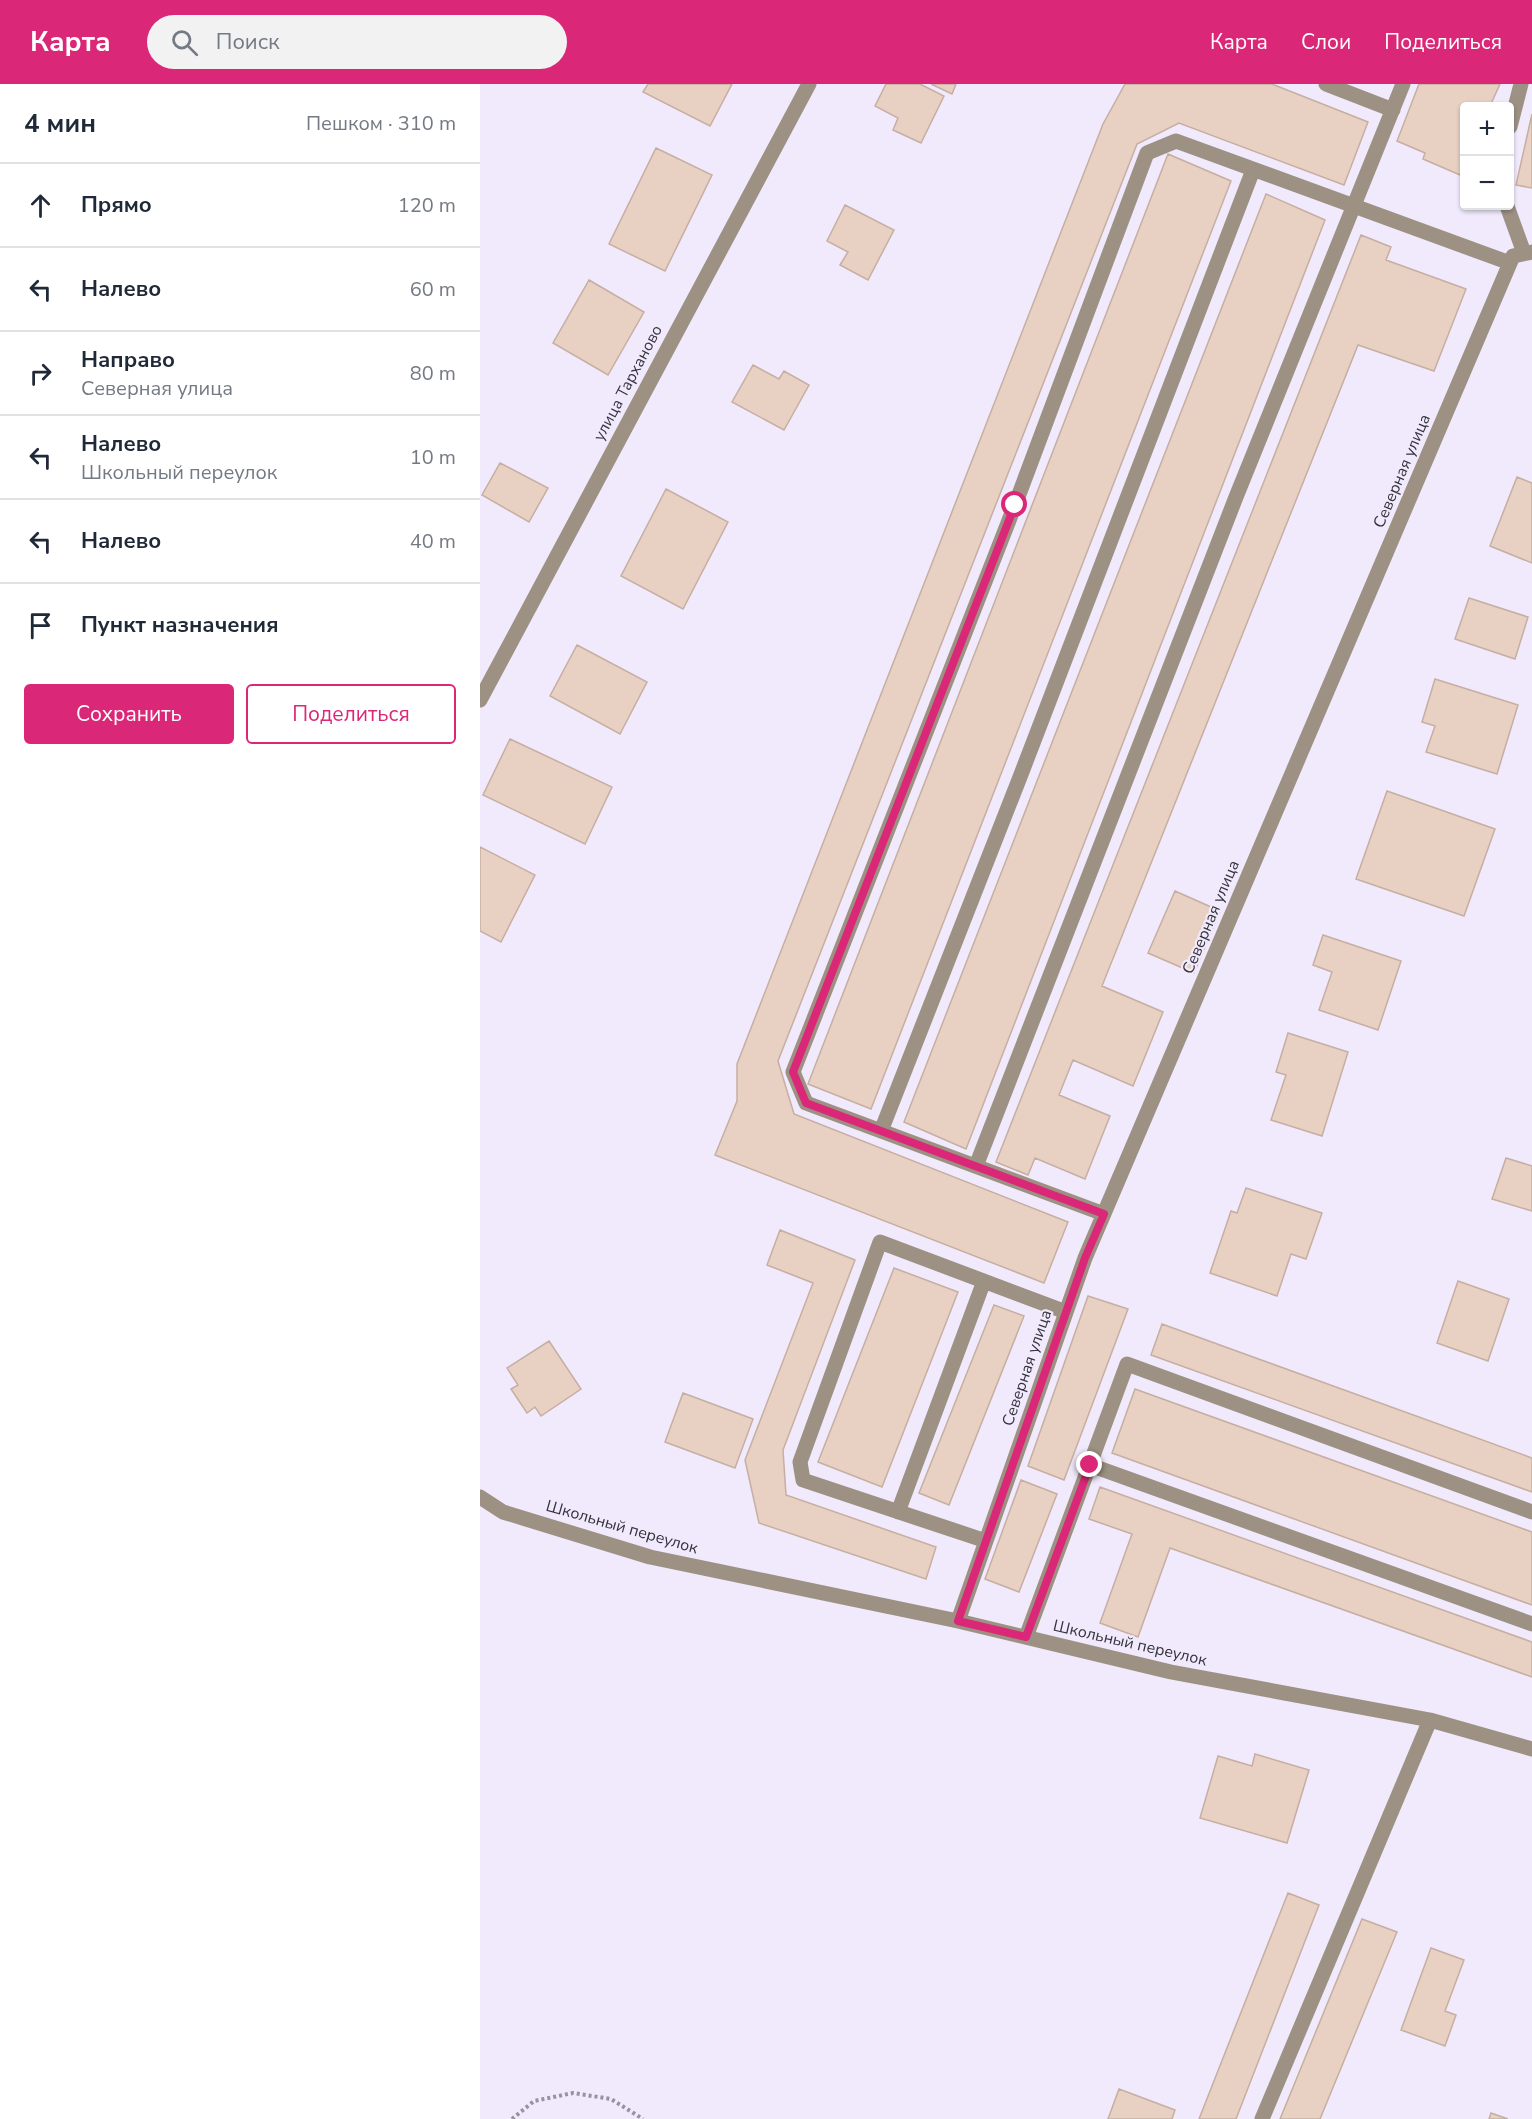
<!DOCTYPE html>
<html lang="ru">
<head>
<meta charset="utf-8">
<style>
	:root { --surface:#fff; --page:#f2f2f3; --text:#1f2937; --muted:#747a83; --line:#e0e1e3; --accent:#db2777 }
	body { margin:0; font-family:"Nunito Sans",sans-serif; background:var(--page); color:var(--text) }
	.controls { position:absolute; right:18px; top:18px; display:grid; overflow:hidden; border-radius:6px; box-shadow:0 2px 4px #0004 }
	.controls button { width:54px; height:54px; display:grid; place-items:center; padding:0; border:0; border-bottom:2px solid var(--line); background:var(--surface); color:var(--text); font:30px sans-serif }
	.stop { position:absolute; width:18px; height:18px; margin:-14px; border:4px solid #db2777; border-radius:50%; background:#fff }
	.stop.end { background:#db2777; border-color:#fff; box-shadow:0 2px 6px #0008 }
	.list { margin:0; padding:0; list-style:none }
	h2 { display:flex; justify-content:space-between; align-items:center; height:78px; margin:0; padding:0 24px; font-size:26px }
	h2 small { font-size:20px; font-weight:400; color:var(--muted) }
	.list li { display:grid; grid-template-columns:39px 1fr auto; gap:18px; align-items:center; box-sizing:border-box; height:84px; padding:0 24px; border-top:2px solid var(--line) }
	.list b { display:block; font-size:22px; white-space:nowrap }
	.list p { margin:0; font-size:20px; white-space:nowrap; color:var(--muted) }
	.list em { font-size:20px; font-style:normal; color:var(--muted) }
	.actions { display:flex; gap:12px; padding:18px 24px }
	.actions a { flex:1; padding:14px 0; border:2px solid var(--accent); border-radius:6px; text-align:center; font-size:21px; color:var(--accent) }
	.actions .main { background:var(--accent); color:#fff }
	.icon { flex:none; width:33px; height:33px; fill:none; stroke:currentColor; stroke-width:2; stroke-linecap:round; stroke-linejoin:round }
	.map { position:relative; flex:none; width:1052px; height:2035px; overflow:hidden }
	header { display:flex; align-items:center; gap:36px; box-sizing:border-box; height:84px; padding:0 30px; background:var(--accent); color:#fff }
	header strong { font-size:28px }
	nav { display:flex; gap:33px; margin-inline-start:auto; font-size:21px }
	.search { width:420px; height:54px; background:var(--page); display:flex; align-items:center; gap:15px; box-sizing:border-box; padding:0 21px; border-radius:33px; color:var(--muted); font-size:22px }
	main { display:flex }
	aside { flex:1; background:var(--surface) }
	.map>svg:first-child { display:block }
	.building { fill:#e8d0c3; stroke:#c6aea2; stroke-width:1.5 }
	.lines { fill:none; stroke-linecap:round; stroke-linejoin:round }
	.path { stroke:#96929f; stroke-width:4; stroke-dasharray:3 3; stroke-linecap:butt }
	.minor { stroke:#9d9184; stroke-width:15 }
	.route { stroke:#db2777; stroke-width:8 }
	.labels { text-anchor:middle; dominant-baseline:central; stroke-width:4.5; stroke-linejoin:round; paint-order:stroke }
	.street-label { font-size:16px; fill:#36333c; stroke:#f0eafc }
</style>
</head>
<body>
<header>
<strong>Карта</strong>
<div class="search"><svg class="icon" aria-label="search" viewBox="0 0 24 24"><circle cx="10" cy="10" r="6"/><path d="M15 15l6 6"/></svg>Поиск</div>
<nav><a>Карта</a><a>Слои</a><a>Поделиться</a></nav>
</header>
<main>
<aside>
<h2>4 мин<small>Пешком · 310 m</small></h2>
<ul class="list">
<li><svg class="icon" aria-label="ahead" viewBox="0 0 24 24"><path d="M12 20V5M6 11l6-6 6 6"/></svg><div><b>Прямо</b></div><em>120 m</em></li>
<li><svg class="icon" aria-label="left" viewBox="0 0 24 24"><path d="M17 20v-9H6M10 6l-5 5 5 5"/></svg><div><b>Налево</b></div><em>60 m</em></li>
<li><svg class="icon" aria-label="right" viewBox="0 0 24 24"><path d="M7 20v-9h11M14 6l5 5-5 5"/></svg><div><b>Направо</b><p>Северная улица</p></div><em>80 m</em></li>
<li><svg class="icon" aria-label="left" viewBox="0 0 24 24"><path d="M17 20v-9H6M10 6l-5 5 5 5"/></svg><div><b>Налево</b><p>Школьный переулок</p></div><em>10 m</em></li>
<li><svg class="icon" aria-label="left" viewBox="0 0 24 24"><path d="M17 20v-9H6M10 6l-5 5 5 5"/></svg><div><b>Налево</b></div><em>40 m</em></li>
<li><svg class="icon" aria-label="arrive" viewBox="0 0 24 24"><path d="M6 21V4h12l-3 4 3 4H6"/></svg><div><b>Пункт назначения</b></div></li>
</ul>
<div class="actions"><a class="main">Сохранить</a><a>Поделиться</a></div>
</aside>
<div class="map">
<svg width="1052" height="2035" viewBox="0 0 1052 2035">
	<rect width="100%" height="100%" fill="#f0eafc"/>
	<path class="building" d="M168 0H252L230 42 163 8Z
		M406 0H440L464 12 441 59 413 46 418 34 395 22Z
		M451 0H476L472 10Z
		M645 0H792L888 38 864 101 699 39 657 60 298 977 314 1030 588 1138 564 1199 235 1071 257 1017V980L623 40Z
		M939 0H1020L1010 22H984V80L980 91 943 75 945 69 917 57Z
		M1052 30V104L1036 101Z
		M176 64 232 91 185 187 129 160Z
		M688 70 751 97 391 1025 328 1000Z
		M786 110 845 136 486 1065 424 1038Z
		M365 121 414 146 388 196 360 181 368 168 347 157Z
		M881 151 911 163 906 176 986 205 954 287 878 261 622 902 683 928 653 1002 593 976 579 1011 630 1032 605 1095 555 1074 548 1091 516 1078Z
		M109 196 164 228 128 291 73 259Z
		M273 281 299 295 304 287 329 301 304 346 252 318Z
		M20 379 68 404 49 438 2 411Z
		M1037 393 1052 399V479L1010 462Z
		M186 405 248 438 203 525 141 492Z
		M989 514 1048 533 1035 575 975 555Z
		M97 561 167 598 140 650 70 612Z
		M955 595 1038 621 1017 690 946 668 955 642 942 638Z
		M30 655 132 703 105 760 3 711Z
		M907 707 1015 745 984 832 876 795Z
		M0 763 55 791 21 858 0 847Z
		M695 807 740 827 714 889 668 869Z
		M843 851 921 877 898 946 839 926 852 888 833 881Z
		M808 949 868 968 842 1052 791 1036 806 991 796 988Z
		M1026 1074 1052 1082V1127L1012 1115Z
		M766 1104 842 1129 826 1175 811 1170 797 1212 730 1189 751 1127 757 1129Z
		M300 1146 375 1176 303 1366 306 1411 456 1463 446 1495 279 1439 265 1376 333 1199 287 1181Z
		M414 1184 478 1208 402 1403 338 1378Z
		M978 1197 1029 1215 1008 1277 957 1259Z
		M608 1212 648 1225 584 1396 548 1382Z
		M514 1221 544 1232 469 1421 439 1409Z
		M682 1240 1052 1374V1408L671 1271Z
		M69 1257 101 1305 61 1332 55 1323 47 1329 31 1305 38 1301 27 1284Z
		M655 1305 1052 1448V1521L632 1369Z
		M203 1309 273 1335 255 1384 185 1358Z
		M541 1396 577 1410 539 1508 505 1495Z
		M620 1403 1052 1558V1593L690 1464 658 1553 620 1539 652 1450 609 1435Z
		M775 1670 829 1686 807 1759 720 1734 738 1672 772 1682Z
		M808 1809 839 1821 756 2035H719Z
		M882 1835 917 1848 840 2035H800Z
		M951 1864 984 1876 965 1927 976 1931 965 1962 921 1946Z
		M639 2005 695 2026 692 2035H628Z
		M1011 2029 1028 2035H1009Z"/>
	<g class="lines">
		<path class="path" d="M32 2035 54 2017 93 2009 131 2015 163 2035"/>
		<path class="minor" d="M846 0 913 26
			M1030 43 1041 0
			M1027 122 1044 169
			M0 616 329 0
			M401 1047 540 693 773 86
			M496 1082 756 413 923 0
			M624 1130 326 1019 313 988 535 421 667 69 696 57 1030 179
			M610 1381 1052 1540
			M0 1413 23 1428 170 1473 478 1537 691 1588 950 1636 1052 1665
			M418 1428 504 1197
			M506 1457 323 1396 320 1378 400 1158 586 1228
			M478 1537 605 1174 1033 172 1052 168
			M546 1553 647 1280 1052 1428
			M782 2035 950 1636"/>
	</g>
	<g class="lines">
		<path class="route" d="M535 421 313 988 326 1019 624 1130 605 1174 478 1537 546 1553 610 1381"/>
	</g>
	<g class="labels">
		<g class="street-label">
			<text transform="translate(148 299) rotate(-62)">улица Тарханово</text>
			<text transform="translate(922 387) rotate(-67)">Северная улица</text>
			<text transform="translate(731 833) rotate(-67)">Северная улица</text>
			<text transform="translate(547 1284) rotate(-71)">Северная улица</text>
			<text transform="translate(142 1443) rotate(16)">Школьный переулок</text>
			<text transform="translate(650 1559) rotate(13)">Школьный переулок</text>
		</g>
	</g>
</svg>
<div class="controls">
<button>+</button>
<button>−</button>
</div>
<div class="stop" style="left:535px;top:421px"></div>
<div class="stop end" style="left:610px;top:1381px"></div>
</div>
</main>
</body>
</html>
